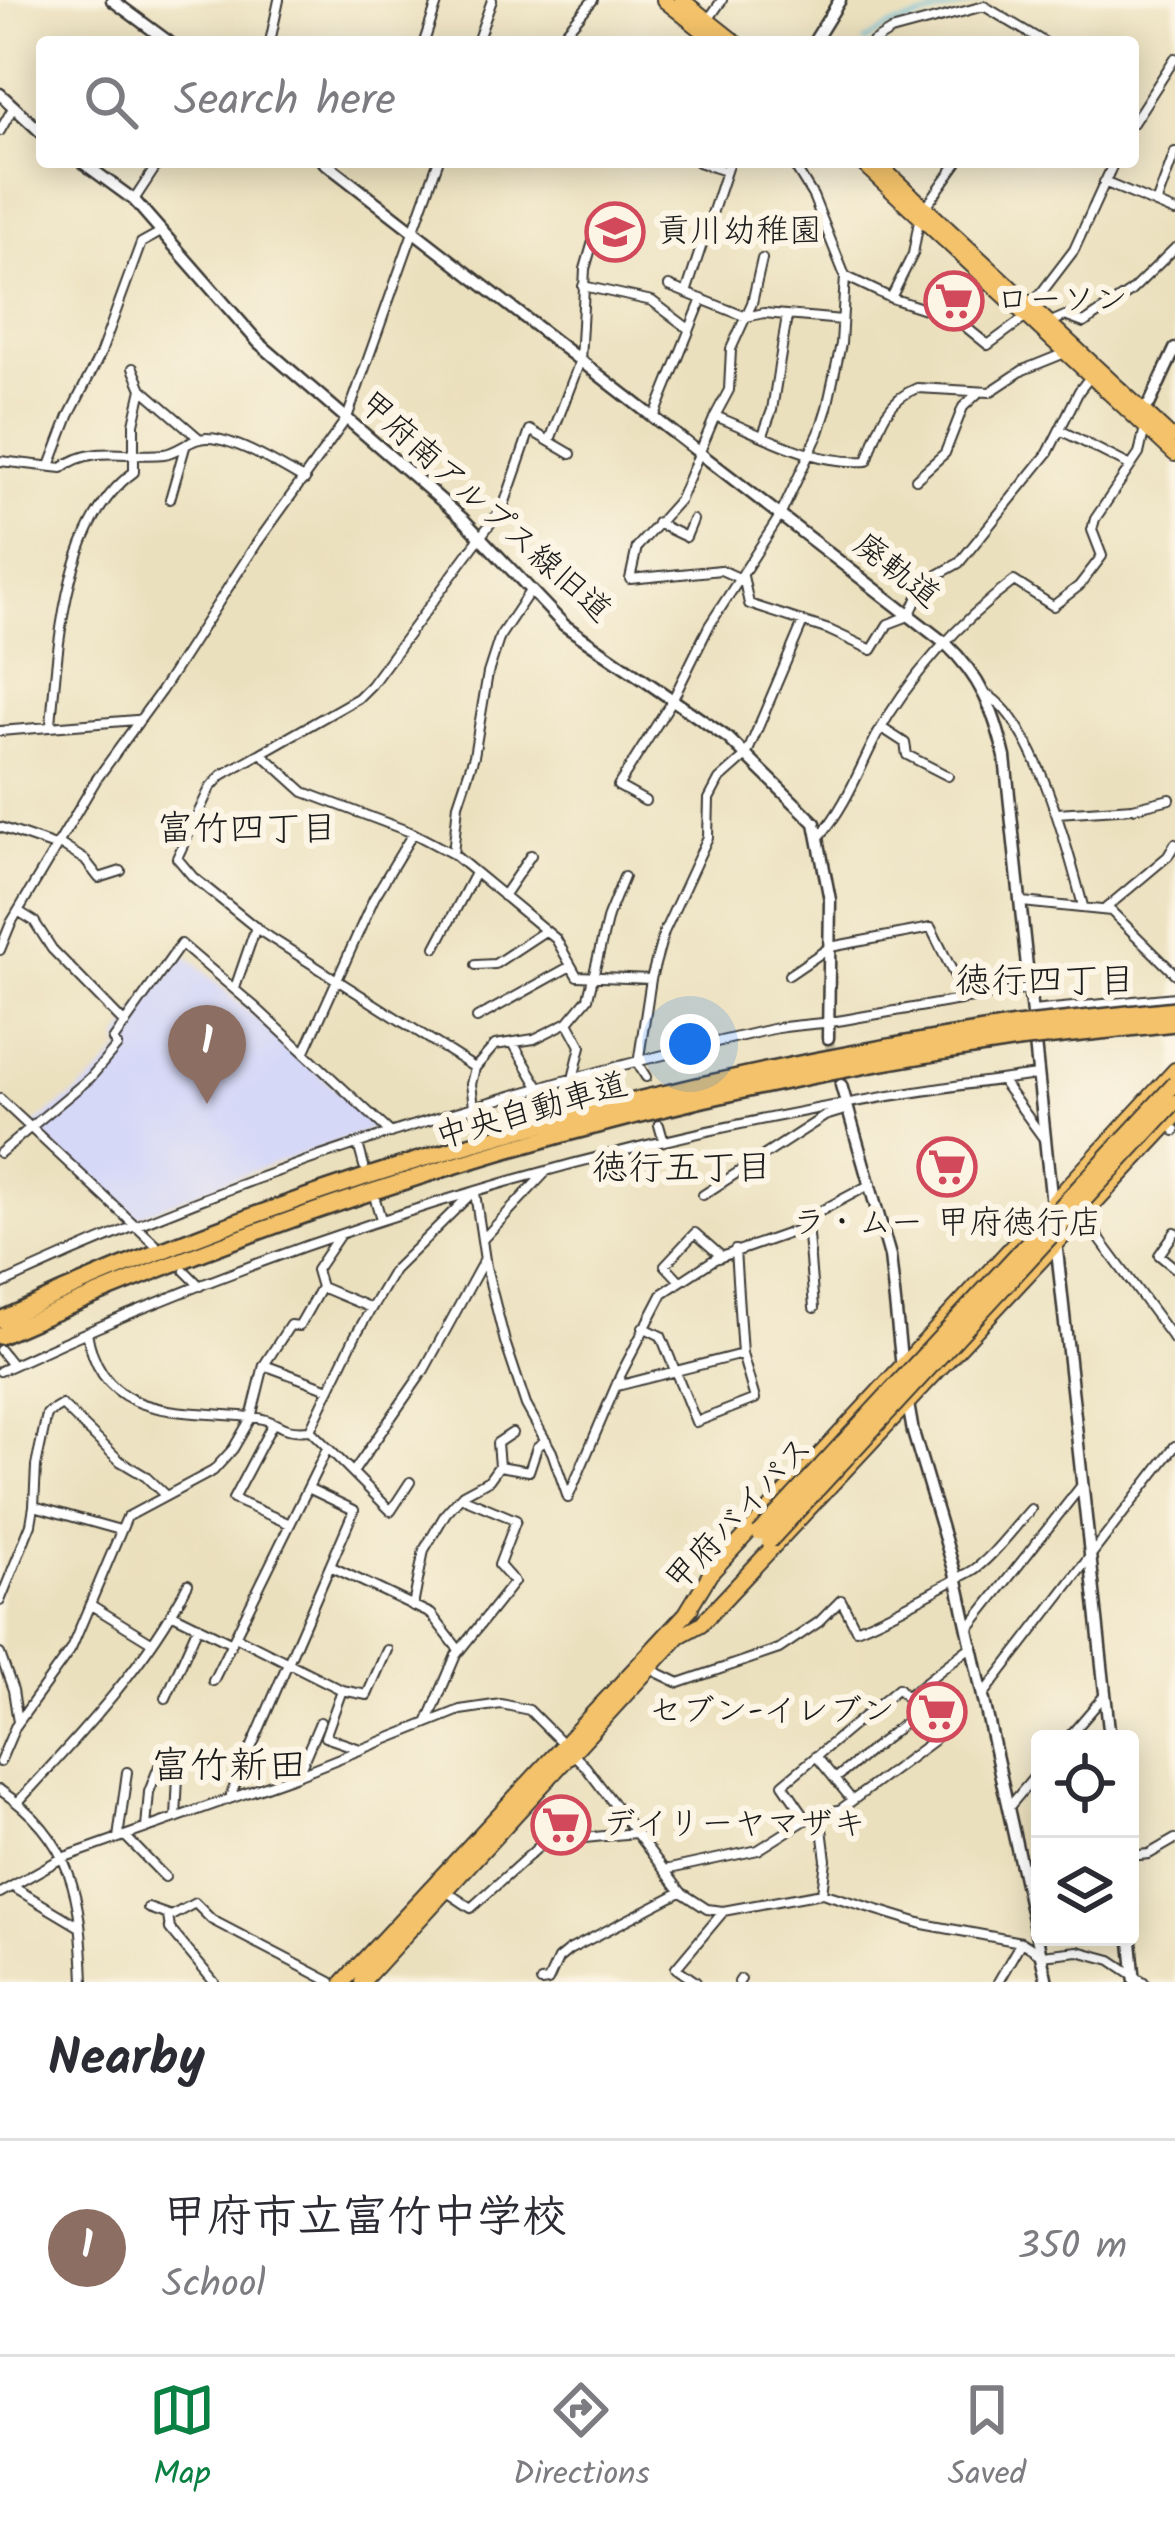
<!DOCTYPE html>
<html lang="en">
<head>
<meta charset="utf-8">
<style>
	:root { --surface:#fff; --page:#f7f7f7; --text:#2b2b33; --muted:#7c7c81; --line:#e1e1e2; --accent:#0b8043 }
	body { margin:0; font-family:Kalam,"Klee One",sans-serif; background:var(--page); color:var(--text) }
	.controls { position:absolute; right:36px; bottom:36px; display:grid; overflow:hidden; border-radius:12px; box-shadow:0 6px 30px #0003 }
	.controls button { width:108px; height:108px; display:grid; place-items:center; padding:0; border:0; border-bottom:3px solid var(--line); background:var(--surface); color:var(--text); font:60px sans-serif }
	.you { position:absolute; left:690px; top:1044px; width:42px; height:42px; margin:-30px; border:9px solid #fff; border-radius:50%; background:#1a73e8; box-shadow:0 0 0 18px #1a73e833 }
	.badge { display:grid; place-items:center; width:78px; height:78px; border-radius:50%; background:var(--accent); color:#fff; font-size:39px; font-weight:700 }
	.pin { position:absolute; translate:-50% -99px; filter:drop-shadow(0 3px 6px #0008) }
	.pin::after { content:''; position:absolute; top:63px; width:42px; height:36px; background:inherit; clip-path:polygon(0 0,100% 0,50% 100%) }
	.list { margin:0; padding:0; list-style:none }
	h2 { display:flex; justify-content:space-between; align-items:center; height:156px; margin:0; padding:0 48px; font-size:51px }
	h2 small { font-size:39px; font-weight:400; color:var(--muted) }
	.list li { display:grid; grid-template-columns:78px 1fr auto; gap:36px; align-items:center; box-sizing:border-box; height:216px; padding:0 48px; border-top:3px solid var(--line) }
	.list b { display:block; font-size:45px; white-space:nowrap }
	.list p { margin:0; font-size:39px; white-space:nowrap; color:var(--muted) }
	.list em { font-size:39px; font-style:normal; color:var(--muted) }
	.icon { flex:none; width:66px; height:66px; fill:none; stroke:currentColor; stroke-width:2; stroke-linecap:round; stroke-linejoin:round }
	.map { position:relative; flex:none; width:1175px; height:1982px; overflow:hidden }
	.search { position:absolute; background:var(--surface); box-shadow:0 6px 30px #0003; left:36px; right:36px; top:36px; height:132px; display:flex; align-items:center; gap:30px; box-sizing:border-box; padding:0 42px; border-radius:12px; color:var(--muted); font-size:45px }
	.sheet { height:372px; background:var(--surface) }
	nav { display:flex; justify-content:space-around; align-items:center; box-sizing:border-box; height:168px; border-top:3px solid var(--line); background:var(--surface); font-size:33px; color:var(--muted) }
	nav a { display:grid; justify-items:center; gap:6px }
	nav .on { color:var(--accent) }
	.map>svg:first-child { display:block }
	.built { fill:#d6d8f8 }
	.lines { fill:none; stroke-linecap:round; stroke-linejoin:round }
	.stream { stroke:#5ebddc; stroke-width:3 }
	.tertiary-tunnel { stroke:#c2b99d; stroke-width:10; stroke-dasharray:10 5; stroke-linecap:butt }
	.minor-casing { stroke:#3b3934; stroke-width:12 }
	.tertiary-casing { stroke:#3b3934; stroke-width:15 }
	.primary-casing { stroke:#3b3934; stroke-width:18 }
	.trunk-casing { stroke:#3b3934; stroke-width:18 }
	.motorway-casing { stroke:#3b3934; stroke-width:20 }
	.minor { stroke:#fff; stroke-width:8 }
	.tertiary { stroke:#fff; stroke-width:10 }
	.primary { stroke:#f3c26a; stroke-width:14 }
	.trunk { stroke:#f3c26a; stroke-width:14 }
	.motorway { stroke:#f3c26a; stroke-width:15 }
	.trunk-bridge-casing { stroke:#3b3934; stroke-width:18; stroke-linecap:butt }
	.motorway-bridge-casing { stroke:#3b3934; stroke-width:20; stroke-linecap:butt }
	.trunk-bridge { stroke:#f3c26a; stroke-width:14 }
	.motorway-bridge { stroke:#f3c26a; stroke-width:15 }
	.labels { text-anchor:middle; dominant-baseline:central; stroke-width:12; stroke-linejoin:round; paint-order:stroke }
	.poi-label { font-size:33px; fill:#1c1c1c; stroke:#fcf5e5; text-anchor:start }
	.street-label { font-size:33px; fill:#1c1c1c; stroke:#fcf5e5 }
	.neighbourhood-label { font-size:36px; fill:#1c1c1c; stroke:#fcf5e5 }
	.quarter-label { font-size:39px; fill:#1c1c1c; stroke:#fcf5e5 }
</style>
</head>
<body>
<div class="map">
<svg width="1175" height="1982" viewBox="0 0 1175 1982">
	<rect width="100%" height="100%" fill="#fcf5e5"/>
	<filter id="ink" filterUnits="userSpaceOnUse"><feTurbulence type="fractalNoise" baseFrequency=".00833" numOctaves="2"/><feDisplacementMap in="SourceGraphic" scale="24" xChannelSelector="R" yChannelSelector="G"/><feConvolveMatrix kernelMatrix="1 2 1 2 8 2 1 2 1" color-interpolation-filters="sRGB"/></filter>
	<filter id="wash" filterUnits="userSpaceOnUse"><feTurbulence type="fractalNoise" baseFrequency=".004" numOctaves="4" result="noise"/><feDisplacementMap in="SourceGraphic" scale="48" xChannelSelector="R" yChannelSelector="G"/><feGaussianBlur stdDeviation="2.7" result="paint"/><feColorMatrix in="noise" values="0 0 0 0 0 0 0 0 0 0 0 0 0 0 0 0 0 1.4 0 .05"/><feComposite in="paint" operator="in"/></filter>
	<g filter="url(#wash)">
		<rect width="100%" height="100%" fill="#ebe0bd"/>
		<path class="built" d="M180 950 378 1127 228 1180 131 1219 32 1126 91 1082 122 1049 119 1039Z"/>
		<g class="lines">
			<path class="stream" d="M864 42 891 26 986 0"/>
		</g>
	</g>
	<g filter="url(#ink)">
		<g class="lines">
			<path class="tertiary-tunnel" d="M828 1038 841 1085"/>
			<defs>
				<path id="minor" d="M708 20 722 0
					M270 42 279 0
					M424 42 438 0
					M477 42 492 0
					M557 42 593 0
					M873 42 891 31 984 6 1044 42
					M1133 123 1175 58
					M0 131 14 106
					M698 162 725 171
					M1104 182 1175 212
					M134 200 159 162
					M1156 204 1175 152
					M845 276 891 298 956 319 988 345 1026 317
					M583 286 652 301 689 329
					M669 286 746 317 764 313 842 320
					M686 293 729 162
					M891 298 913 254 920 215 958 162
					M1032 305 1074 250 1114 162
					M1051 322 1065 316 1084 323 1130 292 1175 248
					M133 368 142 389 200 439
					M715 416 729 390 731 349 752 303 762 259
					M654 418 702 299
					M1062 431 1131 466
					M763 435 772 410 787 316
					M550 440 580 361 585 269 596 231 594 222
					M0 461 62 468C92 444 128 458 164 454 179 452 192 437 208 438 237 439 280 466 305 480
					M50 466 69 416 100 355 141 243 161 232
					M916 479 945 453 963 407 978 393
					M170 499 185 447
					M657 523 686 537 693 520
					M743 576 749 604 829 630 872 650 888 624 909 616 925 582 959 563 1048 453 1079 391 1090 377
					M741 579 721 570 630 579 637 547 680 499 715 416C764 435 812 465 867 461 878 430 884 401 917 388L990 392 1023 370 1065 353
					M986 694C1035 720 1069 853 1083 906
					M51 724C58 645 64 522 134 472V424L142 389
					M882 728 905 743 907 755 948 776
					M0 731 136 720
					M261 753 304 792 413 833 453 854 556 939 577 976 651 979
					M645 801 618 786 673 699 709 626 780 516 819 433 827 408 841 344 845 276 813 196 792 162
					M1057 813 1133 808 1170 799
					M0 827 55 846
					M820 836C846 806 858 772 876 737 908 678 960 621 1014 581L1053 606 1079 586 1102 556 1092 530 1095 519 1139 454 1145 427
					M58 843 85 860 99 878 121 871
					M453 854 458 804 474 756 488 673 500 636 530 591
					M503 896 531 855
					M1022 902 1111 911 1175 974
					M1106 908 1168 856 1175 844
					M18 911 34 921 52 949 125 1024
					M436 947 475 873
					M0 950 11 923 96 780 161 691 257 543 347 418 438 162
					M476 965 495 964 545 931
					M789 975 830 947 931 928 966 999
					M235 988 256 927
					M1032 1011 1175 997
					M477 1018 569 967
					M513 1043 538 1085
					M305 1051 374 898 413 833
					M475 1068 260 931 193 877 177 858 210 788 222 775 358 698 371 685 504 505 530 430 571 454
					M646 1077 638 1064 651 979 664 932 708 837 709 799 719 780 746 756 803 622
					M573 1079 581 1046 568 1022 588 998 608 916 624 877
					M1001 1080 1044 1139
					M0 1099 155 1244
					M474 1106 471 1084 475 1068 495 1045 534 1039 568 1022
					M659 1125 663 1139
					M1175 1130V1131
					M358 1144 364 1166
					M0 1153 90 1078 117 1046 113 1040 181 944 254 1006 391 1133
					M475 1193 486 1267 505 1342 526 1405 552 1452 568 1498
					M703 1195 825 1116 848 1109
					M375 1199 381 1219
					M807 1223 814 1308
					M1079 1229 1089 1219 1101 1241 1175 1341
					M1175 1232 1159 1255 1175 1268
					M483 1239 545 1173
					M185 1271 200 1286
					M680 1281 665 1265 695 1233 721 1256
					M0 1285C245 1171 506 1089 768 1030 789 1025 810 1025 831 1022 897 1011 963 999 1029 989
					M321 1287 316 1270 339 1236
					M643 1327 661 1336 696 1422 755 1399 742 1354
					M87 1332C102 1426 187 1408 258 1418 280 1421 277 1433 310 1430L391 1511 410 1482
					M0 1350 12 1365
					M264 1365 329 1389
					M0 1371C328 1218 678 1118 1038 1075
					M617 1386 742 1354 735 1250
					M272 1425 233 1499 290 1524
					M310 1430 355 1336 394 1270 469 1196
					M499 1466 529 1471 537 1447 546 1440
					M354 1471 424 1370 484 1260
					M308 1488 354 1510 330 1566
					M568 1498 621 1374 663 1293 715 1259 798 1230 815 1214 871 1184
					M120 1530 34 1506 36 1466 47 1414 62 1405 120 1461 145 1476 166 1496
					M0 1601 31 1524 34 1506
					M91 1605 151 1642
					M413 1606 424 1550 446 1513 463 1494 489 1480 499 1466 497 1443 512 1433
					M171 1613 232 1643
					M969 1628 1082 1485
					M235 1636 342 1690 367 1695 387 1650
					M0 1654 13 1690 18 1722
					M650 1669 679 1683 779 1649 819 1622 841 1600 856 1629C896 1613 933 1591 970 1572 989 1562 1016 1525 1031 1509
					M213 1681 327 1449
					M342 1690 325 1737 360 1749
					M984 1694 1175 1446
					M166 1698 198 1626
					M428 1721 456 1655 514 1582 499 1565 516 1520 461 1497
					M1067 1739 1104 1696
					M816 1756 852 1800
					M0 1762 15 1727 71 1649 127 1517 213 1471 233 1449 251 1418 264 1365 290 1325 299 1326 321 1287 371 1308
					M298 1774 320 1722
					M835 1779 919 1711
					M0 1790C74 1840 81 1898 84 1982
					M229 1799 330 1566 431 1614 459 1650
					M18 1802C80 1735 146 1665 188 1584
					M1009 1807 1040 1770
					M820 1813 826 1860 822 1893
					M807 1819 783 1784 898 1688 906 1697
					M146 1828 149 1792 159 1766 178 1776 176 1818
					M125 1836 165 1877
					M118 1838 127 1772
					M1130 1856 1149 1854 1175 1839
					M665 1870 758 1850 807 1819 841 1809 934 1740 935 1731 906 1697 973 1645
					M13 1887 80 1927
					M447 1892 471 1908 544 1842 635 1833
					M0 1893 62 1858 297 1775 460 1710 501 1704 529 1710 585 1766 681 1892 707 1909 723 1911 822 1893 923 1924 1021 1942 1042 1955 1078 1951 1111 1960 1144 1982
					M148 1908 171 1916 195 1903 212 1920 331 1982
					M168 1916 170 1929 214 1982
					M541 1982 548 1981 558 1959 569 1950 681 1892
					M696 1982 676 1968 723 1912
					M739 1982 741 1979
					M998 1982 1021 1942"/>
				<path id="tertiary" d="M112 0 169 42
					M814 42 840 0
					M0 94 42 133
					M82 162 134 200 259 343 463 519 564 625 728 738 815 823 830 900 828 1038
					M324 162 946 644C981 677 994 711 1005 757L1052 1205
					M1140 414 1150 403 1175 349
					M841 1085 890 1256 902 1368
					M1056 1241 1110 1739
					M907 1398 913 1432 956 1576 1047 1982
					M1130 1932 1135 1982"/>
				<path id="primary" d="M664 0 717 42
					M682 0 735 42
					M861 162 1175 454
					M876 162 1171 437"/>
				<path id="trunk" d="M685 1615 710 1574 1175 1070
					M679 1636 701 1624 1175 1117
					M343 1982 691 1608
					M362 1982 683 1632"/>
				<path id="motorway" d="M0 1320C327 1169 661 1080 1016 1026
					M0 1336C334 1188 656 1093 1017 1040"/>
			</defs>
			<use href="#minor" class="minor-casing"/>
			<use href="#tertiary" class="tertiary-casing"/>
			<use href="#primary" class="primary-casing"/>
			<use href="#trunk" class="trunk-casing"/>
			<use href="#motorway" class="motorway-casing"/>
			<use href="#minor" class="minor"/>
			<use href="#tertiary" class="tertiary"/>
			<use href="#primary" class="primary"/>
			<use href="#trunk" class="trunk"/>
			<use href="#motorway" class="motorway"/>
			<defs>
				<path id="trunk-bridge" d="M759 1533 1175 1083
					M769 1542 1175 1102"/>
				<path id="motorway-bridge" d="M1016 1026 1175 1009
					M1017 1040 1175 1023"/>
			</defs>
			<use href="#trunk-bridge" class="trunk-bridge-casing"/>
			<use href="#motorway-bridge" class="motorway-bridge-casing"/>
			<use href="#trunk-bridge" class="trunk-bridge"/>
			<use href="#motorway-bridge" class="motorway-bridge"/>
		</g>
	</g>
	<defs>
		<symbol id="school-ring" viewBox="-11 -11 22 22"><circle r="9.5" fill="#fcf5e5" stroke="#d1495b" stroke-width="1.5"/><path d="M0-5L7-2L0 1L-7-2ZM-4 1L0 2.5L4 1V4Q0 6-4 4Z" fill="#d1495b"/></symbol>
		<symbol id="supermarket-ring" viewBox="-11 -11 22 22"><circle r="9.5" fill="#fcf5e5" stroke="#d1495b" stroke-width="1.5"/><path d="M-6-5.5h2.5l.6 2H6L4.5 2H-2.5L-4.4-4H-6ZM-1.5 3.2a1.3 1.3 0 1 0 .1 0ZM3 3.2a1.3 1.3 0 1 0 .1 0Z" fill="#d1495b"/></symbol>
	</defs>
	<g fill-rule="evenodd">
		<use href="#school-ring" x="582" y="199" width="66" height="66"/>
		<use href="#supermarket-ring" x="921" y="268" width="66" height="66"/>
		<use href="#supermarket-ring" x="914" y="1134" width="66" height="66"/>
		<use href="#supermarket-ring" x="904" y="1679" width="66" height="66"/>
		<use href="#supermarket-ring" x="528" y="1792" width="66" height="66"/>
	</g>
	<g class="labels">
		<g class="poi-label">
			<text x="657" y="232">貢川幼稚園</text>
			<text x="996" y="301">ローソン</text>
			<text x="947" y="1224" text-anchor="middle">ラ・ムー 甲府徳行店</text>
			<text x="895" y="1712" text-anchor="end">セブン-イレブン</text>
			<text x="603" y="1825">デイリーヤマザキ</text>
		</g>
		<g class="street-label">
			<text transform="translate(484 508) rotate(42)">甲府南アルプス線旧道</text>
			<text transform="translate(896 572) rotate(38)">廃軌道</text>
			<text transform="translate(532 1112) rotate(-16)">中央自動車道</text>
			<text transform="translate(740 1515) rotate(-47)">甲府バイパス</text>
		</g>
		<g class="neighbourhood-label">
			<text x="247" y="830">富竹四丁目</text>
			<text x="1045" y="982">徳行四丁目</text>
			<text x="682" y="1169">徳行五丁目</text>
		</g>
		<g class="quarter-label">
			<text x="229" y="1768">富竹新田</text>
		</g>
	</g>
</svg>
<div class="controls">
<button><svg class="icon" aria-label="locate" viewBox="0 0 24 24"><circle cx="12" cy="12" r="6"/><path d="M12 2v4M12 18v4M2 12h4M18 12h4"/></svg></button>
<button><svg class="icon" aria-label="layers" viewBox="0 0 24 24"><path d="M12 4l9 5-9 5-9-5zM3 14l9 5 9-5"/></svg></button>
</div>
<div class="you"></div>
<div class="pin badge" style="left:207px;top:1104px;background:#8d6e63">1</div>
<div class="search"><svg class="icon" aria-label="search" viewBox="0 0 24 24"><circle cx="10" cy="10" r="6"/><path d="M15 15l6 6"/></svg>Search here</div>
</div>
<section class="sheet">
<h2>Nearby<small></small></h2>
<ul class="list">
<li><span class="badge" style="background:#8d6e63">1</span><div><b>甲府市立富竹中学校</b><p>School</p></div><em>350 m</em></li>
</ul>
</section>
<nav>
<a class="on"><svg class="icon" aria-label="map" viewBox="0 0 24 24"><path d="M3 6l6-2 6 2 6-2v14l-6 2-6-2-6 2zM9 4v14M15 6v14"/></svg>Map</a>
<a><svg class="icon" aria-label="directions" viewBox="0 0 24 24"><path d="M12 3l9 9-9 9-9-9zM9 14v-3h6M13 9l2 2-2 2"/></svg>Directions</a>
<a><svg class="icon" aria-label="saved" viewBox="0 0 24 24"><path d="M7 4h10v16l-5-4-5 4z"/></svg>Saved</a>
</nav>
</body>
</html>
